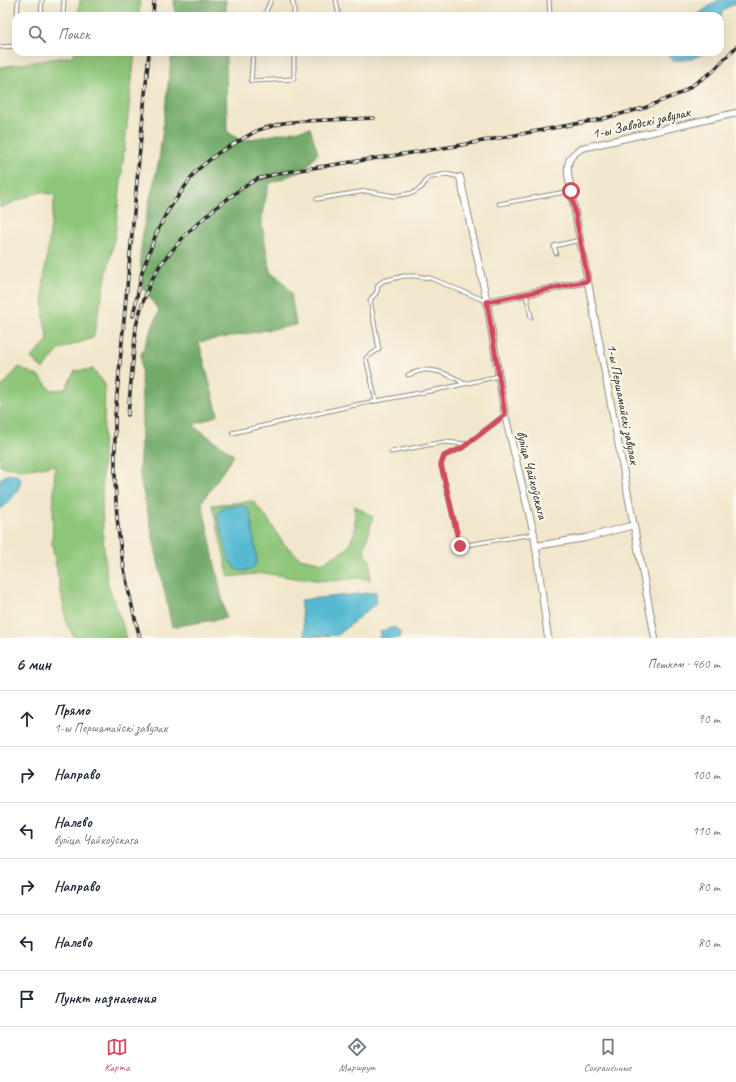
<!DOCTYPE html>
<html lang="ru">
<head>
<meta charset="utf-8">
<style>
	:root { --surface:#fff; --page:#f6f6f7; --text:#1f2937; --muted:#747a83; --line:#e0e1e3; --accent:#d1495b }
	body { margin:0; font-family:Caveat,sans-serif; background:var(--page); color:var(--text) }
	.stop { position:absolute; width:12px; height:12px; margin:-9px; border:3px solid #d1495b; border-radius:50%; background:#fff }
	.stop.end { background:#d1495b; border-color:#fff; box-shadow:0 1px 4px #0008 }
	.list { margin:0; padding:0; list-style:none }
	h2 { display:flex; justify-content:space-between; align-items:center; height:52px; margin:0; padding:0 16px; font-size:17px }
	h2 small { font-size:13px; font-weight:400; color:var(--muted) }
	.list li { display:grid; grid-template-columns:26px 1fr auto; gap:12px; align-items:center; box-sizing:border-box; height:56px; padding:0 16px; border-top:1px solid var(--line) }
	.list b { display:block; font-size:15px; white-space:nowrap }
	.list p { margin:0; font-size:13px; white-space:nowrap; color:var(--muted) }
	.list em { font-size:13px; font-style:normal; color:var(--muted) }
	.icon { flex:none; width:22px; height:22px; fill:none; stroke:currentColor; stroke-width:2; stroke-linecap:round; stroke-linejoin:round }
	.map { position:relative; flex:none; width:736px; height:638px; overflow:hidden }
	.search { position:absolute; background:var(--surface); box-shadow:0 4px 16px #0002; left:12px; right:12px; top:12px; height:44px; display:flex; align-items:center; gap:10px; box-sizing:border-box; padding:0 14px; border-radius:12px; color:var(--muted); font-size:15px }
	.sheet { height:388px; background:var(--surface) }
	nav { display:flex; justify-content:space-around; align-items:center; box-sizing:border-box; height:56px; border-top:1px solid var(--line); background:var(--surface); font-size:11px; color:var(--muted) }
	nav a { display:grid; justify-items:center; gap:2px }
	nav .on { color:var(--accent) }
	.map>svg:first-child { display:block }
	.green { fill:#8dc679; stroke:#5c7852 }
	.forest { fill:#72ab69; stroke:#4e6b4a }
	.water { fill:#54b9d2; stroke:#40727e }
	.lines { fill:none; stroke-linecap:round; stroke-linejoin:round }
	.lane-casing { stroke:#8e897c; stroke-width:5 }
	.street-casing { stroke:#8e897c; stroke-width:8 }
	.lane { stroke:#fff; stroke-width:3 }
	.street { stroke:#fff; stroke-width:6 }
	.rail-casing { stroke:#2b2b2b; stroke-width:3.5 }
	.rail { stroke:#fbf7ec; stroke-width:2; stroke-dasharray:6; stroke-linecap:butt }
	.route { stroke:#d1495b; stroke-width:5 }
	.labels { text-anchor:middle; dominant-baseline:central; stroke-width:4; stroke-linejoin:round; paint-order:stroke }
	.street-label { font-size:14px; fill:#2b2b2b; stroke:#fbf7ec }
</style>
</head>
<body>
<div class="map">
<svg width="736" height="638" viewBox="0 0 736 638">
	<rect width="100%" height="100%" fill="#fbf7ec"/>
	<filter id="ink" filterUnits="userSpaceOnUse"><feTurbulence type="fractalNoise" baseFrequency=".025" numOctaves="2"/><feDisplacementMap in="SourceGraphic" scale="8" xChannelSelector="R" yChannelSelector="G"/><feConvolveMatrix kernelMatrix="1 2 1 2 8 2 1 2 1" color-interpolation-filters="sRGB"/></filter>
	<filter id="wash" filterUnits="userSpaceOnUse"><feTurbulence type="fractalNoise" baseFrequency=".012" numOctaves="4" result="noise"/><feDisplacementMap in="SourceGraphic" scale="16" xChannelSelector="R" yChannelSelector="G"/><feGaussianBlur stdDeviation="0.9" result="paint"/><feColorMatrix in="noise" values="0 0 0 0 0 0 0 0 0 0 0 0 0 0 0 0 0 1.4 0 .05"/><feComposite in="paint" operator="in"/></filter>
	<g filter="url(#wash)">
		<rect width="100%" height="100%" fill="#f2e7cc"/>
		<path class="green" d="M80 0H140L139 16H78Z
			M74 52H135L115 235 93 338 60 349 43 369 31 358 48 340 44 320 43 286 55 195 41 192 33 194 0 208V67L73 56Z
			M19 367 40 377 51 390 65 389 75 371 93 369 105 384 102 487 103 539 107 581 122 623 126 638H75L67 625 52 543 55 465 23 470 0 466V389Z
			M253 501 267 518 283 543 300 558 323 563 348 548 355 531V506L373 517 364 550 371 564 370 580 359 578 332 581 301 579 264 573 229 577 212 505Z"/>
		<path class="forest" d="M174 0H226V16H175Z
			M172 52H226L227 131 241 141 310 128 318 153 305 169 269 184 262 214V225L270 272 280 278 291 293 296 325 199 342 218 415 193 425 234 455 202 502 226 618 172 627 139 472 142 426 141 355 159 311 143 288 140 256 144 225 159 160Z"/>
		<path class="water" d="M718 0H736V4L728 7 721 13V38L720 40V16H698L700 13Z
			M666 52H706L692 59 673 61 667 54Z
			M13 474 18 476 21 480C18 493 11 501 0 509V479L7 475Z
			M240 505 247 507 251 515 257 561 253 569 245 571 237 570 229 561 217 514 222 508Z
			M376 592V603L338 635 305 637 300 600Z
			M395 627 401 633 400 638H379L381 631Z"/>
	</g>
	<g filter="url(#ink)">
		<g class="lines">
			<defs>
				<path id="lane" d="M292 0 294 7V16
					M336 0 339 16
					M549 0 550 16
					M17 16 18 0
					M41 16 42 0
					M63 16 64 0
					M264 16 271 0
					M0 47 16 46
					M253 52 251 81 294 79V52
					M317 199 366 191 394 196 413 193 422 187 428 178 446 174 460 177
					M499 204 571 191
					M556 253 554 246 580 240
					M526 294 531 317
					M408 375C413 373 419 371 424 370 437 369 454 376 464 384
					M376 401 366 358 379 349 370 300 377 292 378 285 383 281 404 276H415L430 278 486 301
					M505 415 462 448 444 456 441 465 460 546 534 534
					M232 433 355 405 446 388 499 376
					M391 452 444 442 467 444"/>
				<path id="street" d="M460 177 487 302 505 415 534 534 548 638
					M487 302 588 281
					M536 546 585 538 634 525
					M655 638 580 240 568 174C567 159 570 156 582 148L736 113"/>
			</defs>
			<use href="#lane" class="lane-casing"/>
			<use href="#street" class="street-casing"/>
			<use href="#lane" class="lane"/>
			<use href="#street" class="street"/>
			<defs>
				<path id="rail" d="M153 16 154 0
					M133 316 142 272 156 234 167 212 196 171 218 153 258 130 283 123 304 121 374 118
					M128 415 136 326 141 308 150 283 160 265 186 234 214 209 242 188 257 179 280 173 456 146 597 120 644 108 681 93 712 72 736 47
					M140 638C131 604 123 571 119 536 114 496 115 456 115 416L149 52"/>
			</defs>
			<use href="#rail" class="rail-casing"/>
			<use href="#rail" class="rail"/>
		</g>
	</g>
	<g class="lines" filter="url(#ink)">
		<path class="route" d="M460 546 441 465 444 456 462 448 505 415 487 302 588 281 571 191"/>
	</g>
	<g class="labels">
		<g class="street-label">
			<text transform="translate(641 123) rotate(-13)">1-ы Заводскі завулак</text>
			<text transform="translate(623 404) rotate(79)">1-ы Першамайскі завулак</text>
			<text transform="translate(532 475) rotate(76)">вуліца Чайкоўскага</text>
		</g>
	</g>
</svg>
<div class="stop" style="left:571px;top:191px"></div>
<div class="stop end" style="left:460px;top:546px"></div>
<div class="search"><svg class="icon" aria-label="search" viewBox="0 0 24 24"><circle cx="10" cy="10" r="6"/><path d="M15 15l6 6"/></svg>Поиск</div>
</div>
<section class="sheet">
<h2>6 мин<small>Пешком · 460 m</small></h2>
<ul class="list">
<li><svg class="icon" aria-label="ahead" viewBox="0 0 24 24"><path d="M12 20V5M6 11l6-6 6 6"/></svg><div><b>Прямо</b><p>1-ы Першамайскі завулак</p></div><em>90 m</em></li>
<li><svg class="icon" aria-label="right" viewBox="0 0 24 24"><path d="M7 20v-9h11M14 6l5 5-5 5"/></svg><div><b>Направо</b></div><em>100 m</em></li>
<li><svg class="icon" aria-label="left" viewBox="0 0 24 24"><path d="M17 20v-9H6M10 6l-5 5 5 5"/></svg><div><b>Налево</b><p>вуліца Чайкоўскага</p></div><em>110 m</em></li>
<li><svg class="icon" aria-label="right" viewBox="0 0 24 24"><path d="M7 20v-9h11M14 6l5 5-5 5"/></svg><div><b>Направо</b></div><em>80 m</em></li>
<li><svg class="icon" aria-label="left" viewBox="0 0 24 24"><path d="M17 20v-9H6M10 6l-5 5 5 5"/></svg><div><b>Налево</b></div><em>80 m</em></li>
<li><svg class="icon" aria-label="arrive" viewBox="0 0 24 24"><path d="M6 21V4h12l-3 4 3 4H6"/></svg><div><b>Пункт назначения</b></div></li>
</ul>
</section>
<nav>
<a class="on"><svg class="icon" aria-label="map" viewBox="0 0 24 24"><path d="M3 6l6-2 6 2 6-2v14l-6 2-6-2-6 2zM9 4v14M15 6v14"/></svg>Карта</a>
<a><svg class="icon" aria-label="directions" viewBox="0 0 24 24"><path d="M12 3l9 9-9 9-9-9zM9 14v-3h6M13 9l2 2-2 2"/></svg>Маршрут</a>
<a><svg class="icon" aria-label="saved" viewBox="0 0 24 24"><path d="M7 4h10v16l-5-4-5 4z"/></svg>Сохранённые</a>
</nav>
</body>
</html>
